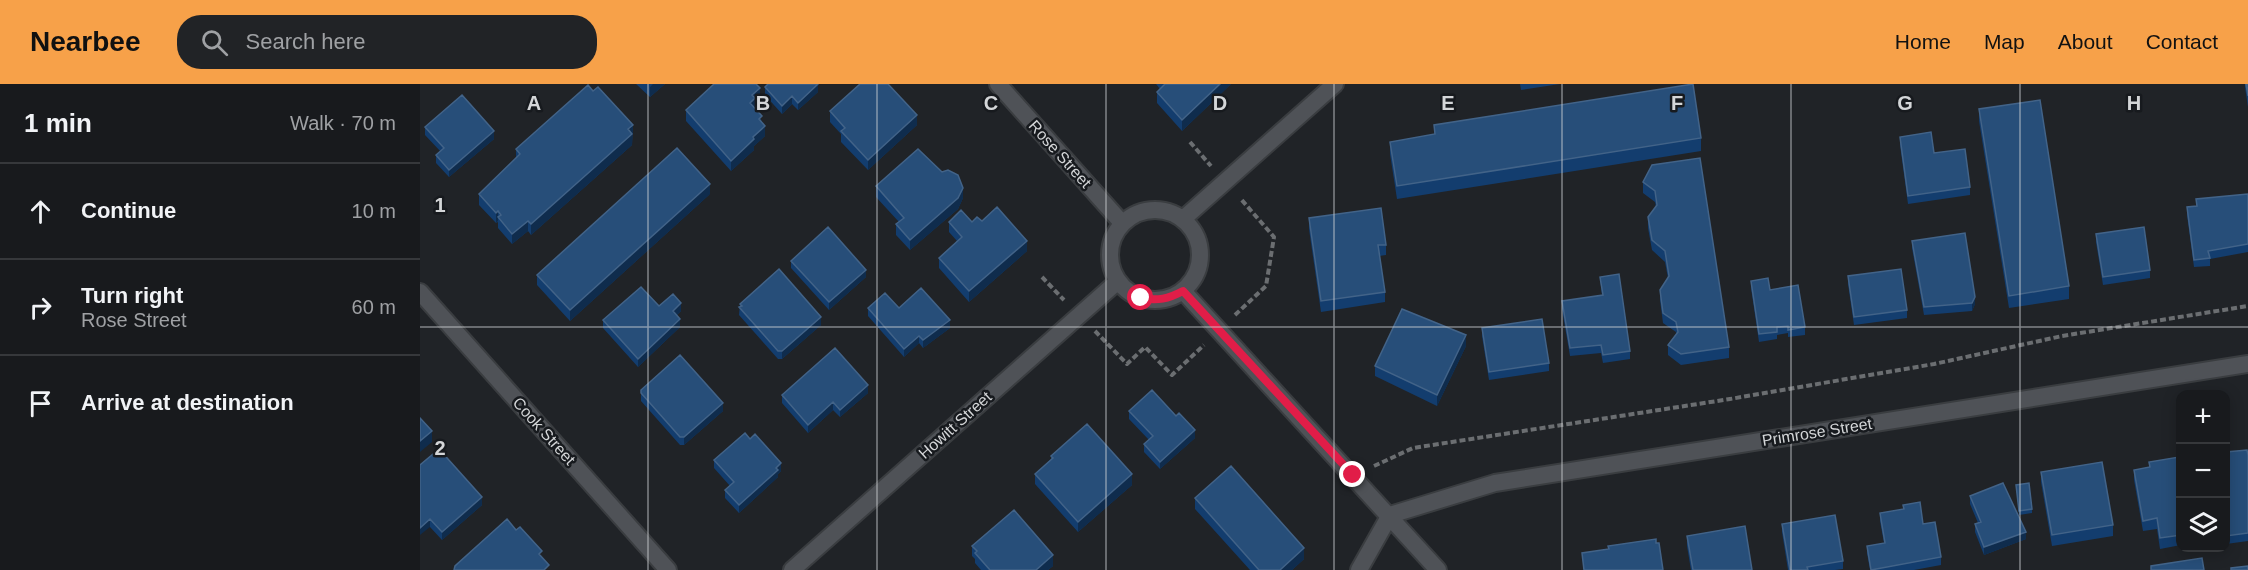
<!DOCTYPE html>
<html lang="en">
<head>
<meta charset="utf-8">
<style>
	:root { --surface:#181a1d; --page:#212326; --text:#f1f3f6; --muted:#9fa1a4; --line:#36383b; --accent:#f7a149 }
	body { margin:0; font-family:Helvetica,sans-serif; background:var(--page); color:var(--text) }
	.controls { position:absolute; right:18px; bottom:18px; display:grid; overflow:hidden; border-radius:12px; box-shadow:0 3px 15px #0003 }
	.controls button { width:54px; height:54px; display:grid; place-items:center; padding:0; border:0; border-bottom:2px solid var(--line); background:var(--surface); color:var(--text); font:30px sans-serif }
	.stop { position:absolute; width:18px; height:18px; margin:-14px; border:4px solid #e11d48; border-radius:50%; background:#fff }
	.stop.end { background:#e11d48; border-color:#fff; box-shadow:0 2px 6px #0008 }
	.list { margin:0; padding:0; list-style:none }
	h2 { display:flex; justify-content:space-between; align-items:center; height:78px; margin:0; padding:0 24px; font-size:26px }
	h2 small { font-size:20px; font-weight:400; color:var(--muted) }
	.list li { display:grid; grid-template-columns:39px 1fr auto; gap:18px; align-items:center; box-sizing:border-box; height:96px; padding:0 24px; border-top:2px solid var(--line) }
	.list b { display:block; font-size:22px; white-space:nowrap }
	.list p { margin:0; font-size:20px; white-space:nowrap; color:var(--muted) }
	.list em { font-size:20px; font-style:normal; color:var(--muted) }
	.icon { flex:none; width:33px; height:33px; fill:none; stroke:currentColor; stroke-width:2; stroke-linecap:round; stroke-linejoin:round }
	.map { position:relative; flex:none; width:1828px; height:486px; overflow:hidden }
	header { display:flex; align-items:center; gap:36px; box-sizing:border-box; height:84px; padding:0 30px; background:var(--accent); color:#111 }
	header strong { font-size:28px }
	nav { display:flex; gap:33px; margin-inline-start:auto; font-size:21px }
	.search { width:420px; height:54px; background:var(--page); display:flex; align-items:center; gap:15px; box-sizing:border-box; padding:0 21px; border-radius:24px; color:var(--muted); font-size:22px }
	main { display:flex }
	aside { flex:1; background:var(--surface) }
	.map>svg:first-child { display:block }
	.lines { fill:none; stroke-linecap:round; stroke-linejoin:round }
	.minor-casing { stroke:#3a3d40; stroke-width:20 }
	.path { stroke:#6b6e71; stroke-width:4; stroke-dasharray:6 3; stroke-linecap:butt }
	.minor { stroke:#4f5257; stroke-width:16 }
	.wall { fill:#133d6e }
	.shaded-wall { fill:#0f2c4d }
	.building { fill:#274e79; stroke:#426388; stroke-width:1.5 }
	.route { stroke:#e11d48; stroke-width:8 }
	.grid { fill:none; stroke:#d4d6d8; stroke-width:1.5; stroke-opacity:0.55 }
	.labels { text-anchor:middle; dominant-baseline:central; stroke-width:5; stroke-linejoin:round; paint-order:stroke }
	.street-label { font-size:16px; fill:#d4d6d8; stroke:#171a1e }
	.grid-label { font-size:20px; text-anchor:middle; font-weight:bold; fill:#d4d6d8; stroke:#171a1e; stroke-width:5; stroke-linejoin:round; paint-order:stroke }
</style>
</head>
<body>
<header>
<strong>Nearbee</strong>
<div class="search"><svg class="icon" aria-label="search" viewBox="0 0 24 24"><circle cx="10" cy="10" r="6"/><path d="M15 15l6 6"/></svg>Search here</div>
<nav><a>Home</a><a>Map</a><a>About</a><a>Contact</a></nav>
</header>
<main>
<aside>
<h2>1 min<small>Walk · 70 m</small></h2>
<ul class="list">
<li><svg class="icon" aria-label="ahead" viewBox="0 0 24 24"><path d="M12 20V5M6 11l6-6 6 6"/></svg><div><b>Continue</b></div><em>10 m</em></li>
<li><svg class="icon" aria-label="right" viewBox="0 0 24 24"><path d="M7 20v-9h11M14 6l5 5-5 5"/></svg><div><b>Turn right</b><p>Rose Street</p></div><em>60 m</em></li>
<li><svg class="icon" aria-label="arrive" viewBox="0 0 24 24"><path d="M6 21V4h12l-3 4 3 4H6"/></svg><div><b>Arrive at destination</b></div></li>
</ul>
</aside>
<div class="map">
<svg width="1828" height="486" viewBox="0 0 1828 486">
	<rect width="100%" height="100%" fill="#202327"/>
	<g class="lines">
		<defs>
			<path id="minor" d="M578 0 702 139
				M690 171a45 45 0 1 1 90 0a45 45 0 1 1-90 0Z
				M763 135 915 0
				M763 207 1018 486
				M0 208 248 486
				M372 486 698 197
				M939 486 970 431 1075 399 1828 280"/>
		</defs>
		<use href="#minor" class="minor-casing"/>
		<path class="path" d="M770 58 791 82
			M622 193 644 216
			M815 231 846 202 854 153 820 114
			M675 247 707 280 725 263 752 291 784 261
			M954 382 993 364 1310 315 1514 280 1642 252 1828 222"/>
		<use href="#minor" class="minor"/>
	</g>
	<path class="wall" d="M216 0H245L230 13Z
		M736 0H811L762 47 737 19V8L740 5Z
		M1100 0H1140L1101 6Z
		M1825 0H1828V23L1825 3Z
		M345 3 398 8 378 26 372 20 362 30 345 11Z
		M173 7 213 41 212 61 111 151 108 147 92 160 78 144V138L76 139 59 121V110L96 74V65Z
		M340 15 335 19V24L342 38 345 52 334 62V66L311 87 266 37V26Z
		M1559 25 1649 202V215L1589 224 1559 37Z
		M410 27 497 41 448 86 421 58V50L410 38Z
		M1014 41 1281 54V67L977 115 970 70V58L1014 51Z
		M5 43 74 55 29 93 16 79V71L21 68 5 51Z
		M1480 53 1514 69 1550 103V111L1488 120 1480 61Z
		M1232 81 1309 263V274L1261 281 1248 271V261L1256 250V248L1243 239 1240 216V206L1248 194 1245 178 1232 166 1228 144V133L1236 123 1235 118 1223 109V98Z
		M522 88 543 114 538 125 490 166 476 151V140L479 138 456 113V102Z
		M290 110 150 237 117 201V191Z
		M1828 110V168L1790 175V182L1774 183 1767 131V123L1776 122V115Z
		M889 134 966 161V171L959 172 965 208V218L901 228 889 145Z
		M562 137 607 167 549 218 519 184V174L537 157 529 148V138Z
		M1676 150 1730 186V194L1683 201 1676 158Z
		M1492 157 1555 220 1552 227 1504 231 1492 164Z
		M371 177 446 193 409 226 371 184Z
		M1428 192 1487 226V234L1434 241 1428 200Z
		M1180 193 1210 267V275L1183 279 1181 269 1150 272 1142 225V217L1182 212Z
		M1331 197 1350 206 1385 243V251L1368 253V249L1357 251V255L1339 258 1331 204Z
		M320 220 401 241 362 275H358L319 231Z
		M239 222 261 227 257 231 260 243 218 283 183 244V236Z
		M448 224H479L530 244 503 264 499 259 484 273 448 232Z
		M1062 244 1129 279V287L1069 296 1062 252Z
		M1046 262 1017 322 955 292V282Z
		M221 306 303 327 264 361H260L221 317Z
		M448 309 420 333 413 326 388 349 362 319V311Z
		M709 327 775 354 740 385 724 368V360L729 356 709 335Z
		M330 355 361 387 358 390V393L319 429 305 414V406L310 402 294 384V376Z
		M1806 368 1828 371V457L1806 460Z
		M631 372 712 401 658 448 615 400V390L631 375Z
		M1729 378H1761V461L1740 465 1737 445 1723 447 1714 396V386L1729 383Z
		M0 381 62 421 22 456 10 443Z
		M1621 388 1693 441V452L1632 462 1621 398Z
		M1596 401 1612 425V429L1599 431Z
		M1550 412 1606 455 1564 471 1555 448V440L1558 439 1550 420Z
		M775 414 884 475 872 486H830L775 425Z
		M1483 421 1503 440 1521 473V481L1494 486H1450L1447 469V462L1464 459 1460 437V429L1483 426Z
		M1362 440 1423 477V485L1415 486H1368L1362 448Z
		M1267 452 1332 486H1271L1267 462Z
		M552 462 633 482 628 486H561L555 479V475L552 472Z"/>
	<path class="shaded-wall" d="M233 0H245L230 13V3Z
		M398 0V8L378 26V19Z
		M800 0H811L762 47V36Z
		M340 4V15L335 19V25L330 19 332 11Z
		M372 12V20L362 30V22Z
		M497 31V41L448 86V76Z
		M213 41 212 61 111 151V140Z
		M345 42V52L334 62V66L311 87V77L333 53Z
		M74 47V55L29 93V86Z
		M290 100V110L150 237V226Z
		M543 104V114L538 125 490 166V156Z
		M78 127V137L76 139V129Z
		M108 137V147L92 160V150Z
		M607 157V167L549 218V207Z
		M446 186V193L409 226V218Z
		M1555 213V220L1552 227V219Z
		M261 219V227L253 235V227Z
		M401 233V241L362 275V267Z
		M260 235V243L218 283V275Z
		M530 236V244L503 264V256Z
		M1046 251V262L1017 322V311Z
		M499 252V259L484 273V265Z
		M448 301V309L420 333V326Z
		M413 318V326L388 349V341Z
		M303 319V327L264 361V353Z
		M775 346V354L740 385V378Z
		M12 347V358L0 368V357Z
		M361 379V387L358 390V393L319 429V421Z
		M712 390V401L658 448V438Z
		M62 413V421L22 456V448Z
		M10 435V443L0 451V444Z
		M1606 448V455L1564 471V463Z
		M884 464V475L872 486H860Z
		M633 471V482L628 486H616Z"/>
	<path class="building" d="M294 0H336L340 4 332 11 335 14 330 19 342 32 339 35 345 42 333 53 334 55 311 77 266 26Z
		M348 0H398L378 19 372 12 362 22 345 3Z
		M440 0H468L497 31 448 76 421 47 425 44 410 27Z
		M745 0H800L762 36 737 8Z
		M1273 0 1281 54 977 102 970 58 1015 50 1014 41Z
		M1826 0H1828V12Z
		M168 1 173 7 178 3 213 41 208 45 212 50 111 140 108 137 92 150 78 133 81 131 78 127 76 129 59 110 100 70 96 65Z
		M42 11 74 47 29 86 16 71 24 64 5 43Z
		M1620 16 1649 202 1589 212 1559 25Z
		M1511 48 1514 69 1545 65 1550 103 1488 112 1480 53Z
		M257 64 290 100 150 226 117 191Z
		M498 65 522 88 528 86 538 91 543 104 538 114 490 156 476 140 484 134 456 102Z
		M1280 74 1309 263 1261 270 1248 261 1258 248 1256 238 1243 229 1240 206 1249 192 1245 167 1232 156 1228 133 1237 121 1235 107 1223 98 1232 81Z
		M1828 110V160L1788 167 1790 174 1774 176 1767 123 1777 122 1776 115Z
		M577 123 607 157 549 207 519 174 542 153 529 138 541 126 552 138 557 133 562 137Z
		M961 124 966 161H958L965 208 901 217 889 134Z
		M408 143 446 186 409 218 371 177Z
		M1724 143 1730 186 1683 193 1676 150Z
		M1545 149 1555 213 1552 219 1504 223 1492 157Z
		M359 185 401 233 362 267H358L319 223 322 222 320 220Z
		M1481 185 1487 226 1434 233 1428 192Z
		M1199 190 1210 267 1183 271 1181 261 1150 264 1142 217 1183 211 1180 193Z
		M1348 194 1350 206 1378 201 1385 243 1368 246V242L1357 243V248L1339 250 1331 197Z
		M221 203 239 222 253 210 261 219 253 227 260 235 218 275 183 236Z
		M501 204 530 236 503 256 499 252 484 265 448 224 465 209 479 224Z
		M982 225 1046 251 1017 311 955 282Z
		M1122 235 1129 279 1069 288 1062 244Z
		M415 264 448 301 420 326 413 318 388 341 362 311Z
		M260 271 303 319 264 353H260L221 309V306Z
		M732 306 756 332 759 329 775 346 740 378 724 360 733 352 709 327Z
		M0 334 12 347 0 357Z
		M667 340 712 390 658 438 615 390 633 374 631 372Z
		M325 349 330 355 335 350 361 379 356 384 358 386 319 421 305 406 314 398 294 376Z
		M19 365 62 413 22 448 10 435 0 444V381Z
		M1827 366 1828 371V449L1806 452V368Z
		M1759 373 1760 378H1761V451L1740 454 1737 434 1723 437 1714 386 1730 383 1729 378Z
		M1682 378 1693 441 1632 451 1621 388Z
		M811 382 884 464 860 486H839L775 414Z
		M1583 399 1606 448 1564 463 1555 440 1561 438 1550 412Z
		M1609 399 1612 425 1599 427 1596 401Z
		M1500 418 1503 440 1515 438 1521 473 1451 486 1447 462 1465 459 1460 429 1484 425 1483 421Z
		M594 426 633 471 616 486H570L555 469 557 467 552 462Z
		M1415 431 1423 477 1387 483 1388 486H1370L1362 440Z
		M87 435 96 446 100 443 122 467 119 470 129 481 124 486H34L35 482Z
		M1325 442 1332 486H1273L1267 452Z
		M1236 455V459H1239L1243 486H1164L1162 469 1189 465 1188 462Z
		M1782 474 1784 486H1731V482Z
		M1828 482V486H1811V484Z"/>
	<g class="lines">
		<path class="route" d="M721 214C738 217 748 215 763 207L933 391"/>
	</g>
	<path class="grid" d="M228 0V486M457 0V486M686 0V486M914 0V486M1142 0V486M1371 0V486M1600 0V486M0 243H1828"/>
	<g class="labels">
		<g class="street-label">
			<text transform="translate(640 70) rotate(48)">Rose Street</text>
			<text transform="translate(535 341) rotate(-42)">Howitt Street</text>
			<text transform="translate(124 347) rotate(48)">Cook Street</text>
			<text transform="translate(1397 348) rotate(-9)">Primrose Street</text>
		</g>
	</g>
	<g class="grid-label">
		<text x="114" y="26">A</text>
		<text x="343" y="26">B</text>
		<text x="571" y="26">C</text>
		<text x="800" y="26">D</text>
		<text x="1028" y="26">E</text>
		<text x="1257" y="26">F</text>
		<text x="1485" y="26">G</text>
		<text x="1714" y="26">H</text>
		<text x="20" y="128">1</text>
		<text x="20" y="371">2</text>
	</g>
</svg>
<div class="controls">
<button>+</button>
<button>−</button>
<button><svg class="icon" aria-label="layers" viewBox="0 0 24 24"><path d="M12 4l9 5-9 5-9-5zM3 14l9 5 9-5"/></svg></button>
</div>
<div class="stop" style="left:721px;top:214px"></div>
<div class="stop end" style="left:933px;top:391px"></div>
</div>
</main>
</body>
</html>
